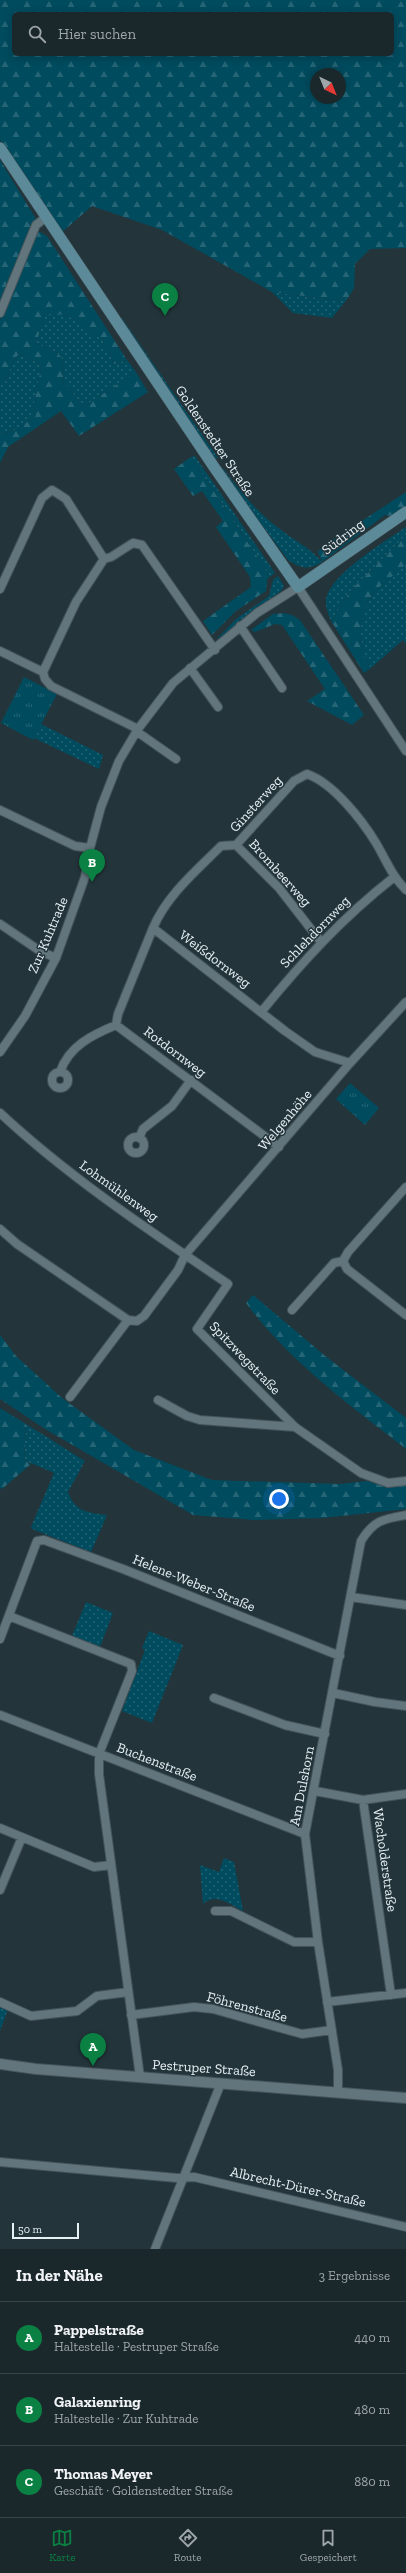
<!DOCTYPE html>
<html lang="de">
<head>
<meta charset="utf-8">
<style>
	:root { --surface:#1a282c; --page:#273438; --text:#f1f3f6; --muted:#9fa6a9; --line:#384448; --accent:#0b8043 }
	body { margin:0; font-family:"Zilla Slab",serif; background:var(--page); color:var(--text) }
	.compass { position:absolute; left:310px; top:68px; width:36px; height:36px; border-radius:50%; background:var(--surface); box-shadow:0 2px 10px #0003; rotate:137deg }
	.scale { position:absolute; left:12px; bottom:10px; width:67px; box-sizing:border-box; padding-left:4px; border:2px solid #e6f0f5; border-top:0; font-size:11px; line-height:14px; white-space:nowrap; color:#e6f0f5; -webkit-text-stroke:3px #23353b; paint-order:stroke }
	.you { position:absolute; left:279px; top:1499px; width:14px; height:14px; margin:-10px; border:3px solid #fff; border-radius:50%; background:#1a73e8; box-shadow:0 0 0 6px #1a73e833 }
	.badge { display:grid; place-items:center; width:26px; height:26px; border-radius:50%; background:var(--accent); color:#fff; font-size:13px; font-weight:700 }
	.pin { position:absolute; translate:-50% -33px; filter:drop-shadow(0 1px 2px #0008) }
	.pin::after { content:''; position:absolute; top:21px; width:14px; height:12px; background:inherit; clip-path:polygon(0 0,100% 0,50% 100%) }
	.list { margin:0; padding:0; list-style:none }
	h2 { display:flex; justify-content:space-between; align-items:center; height:52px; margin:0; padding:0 16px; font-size:17px }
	h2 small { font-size:13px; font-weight:400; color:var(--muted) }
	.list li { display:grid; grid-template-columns:26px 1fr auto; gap:12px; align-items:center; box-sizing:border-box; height:72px; padding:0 16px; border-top:1px solid var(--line) }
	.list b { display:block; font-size:15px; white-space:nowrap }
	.list p { margin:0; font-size:13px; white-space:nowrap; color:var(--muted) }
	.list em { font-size:13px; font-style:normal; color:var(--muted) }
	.icon { flex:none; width:22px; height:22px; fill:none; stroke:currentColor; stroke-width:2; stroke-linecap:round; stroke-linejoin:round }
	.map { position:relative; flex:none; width:406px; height:2249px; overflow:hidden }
	.search { position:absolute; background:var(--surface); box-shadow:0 2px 10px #0003; left:12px; right:12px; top:12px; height:44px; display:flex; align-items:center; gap:10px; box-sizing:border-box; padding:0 14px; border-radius:6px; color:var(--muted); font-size:15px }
	.sheet { height:268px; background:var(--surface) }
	nav { display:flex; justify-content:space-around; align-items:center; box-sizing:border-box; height:56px; border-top:1px solid var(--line); background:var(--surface); font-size:11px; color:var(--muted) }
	nav a { display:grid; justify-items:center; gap:2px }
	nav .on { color:var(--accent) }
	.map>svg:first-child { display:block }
	.grass { fill:url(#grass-dots) }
	.forest { fill:url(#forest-firs); fill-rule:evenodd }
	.park { fill:url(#park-tufts) }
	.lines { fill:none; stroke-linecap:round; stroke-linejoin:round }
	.minor-casing { stroke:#445359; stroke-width:10 }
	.tertiary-casing { stroke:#445359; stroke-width:12 }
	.secondary-casing { stroke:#445359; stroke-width:12 }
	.minor { stroke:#62757c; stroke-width:8 }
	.tertiary { stroke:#62757c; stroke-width:10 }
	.secondary { stroke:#5d8a99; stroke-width:11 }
	.labels { text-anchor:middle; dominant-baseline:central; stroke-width:3; stroke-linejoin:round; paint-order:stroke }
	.street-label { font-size:14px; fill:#e6f0f5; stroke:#23353b }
</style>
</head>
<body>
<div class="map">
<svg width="406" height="2249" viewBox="0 0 406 2249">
	<defs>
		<pattern id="grass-dots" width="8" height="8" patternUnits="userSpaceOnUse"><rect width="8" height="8" fill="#004b5e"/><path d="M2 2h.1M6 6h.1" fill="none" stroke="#256576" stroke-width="1.8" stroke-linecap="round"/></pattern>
		<pattern id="forest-firs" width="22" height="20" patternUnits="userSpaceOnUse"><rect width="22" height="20" fill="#004b5e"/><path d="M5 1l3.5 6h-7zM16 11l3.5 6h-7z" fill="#256576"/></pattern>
		<pattern id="park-tufts" width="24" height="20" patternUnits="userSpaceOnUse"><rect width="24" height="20" fill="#004b5e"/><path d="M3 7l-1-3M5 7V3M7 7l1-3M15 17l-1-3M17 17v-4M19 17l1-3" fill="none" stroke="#256576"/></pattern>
	</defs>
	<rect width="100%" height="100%" fill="#23353b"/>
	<path class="grass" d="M272 292 335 300 348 298 332 318 293 313Z
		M54 312C71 316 85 323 95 337H104L103 346 111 354 113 364 127 360 136 372 83 407 68 386 63 385C65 354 64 354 36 344L45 315Z
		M122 318 218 458H213L122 324Z
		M19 354 38 363 41 368 33 410 36 416 17 429 2 434 0 432V383L6 381 14 359Z
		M195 456 275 573 267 579 268 573 191 457Z
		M223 468C240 492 258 513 281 530 298 543 308 546 322 562 309 570 301 569 288 560L223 473Z
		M406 527V535L351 590 331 621C329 615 325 607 326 601 328 575 386 541 406 527Z
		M406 564V644L403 640 371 668C358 647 357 617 372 596 380 584 395 574 406 564Z
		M278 576 284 586 281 591 239 621 220 639H217L236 619 269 596 273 580Z
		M41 724 103 755 99 769 34 738Z
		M26 1424 85 1461 68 1492C75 1512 89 1513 107 1515L91 1552 32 1529 31 1527 54 1473 24 1460Z
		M86 1602 113 1613 100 1647 72 1636Z
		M149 1631 183 1645 152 1723 122 1711 145 1650 142 1648Z
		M224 1858 234 1862 243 1911C231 1905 215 1892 203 1904L200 1865 219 1872Z
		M0 2005 8 2009 0 2031Z"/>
	<path class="forest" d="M0 0H406V248L370 249 355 264 354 288 348 298 335 300 272 292 162 230 92 206 61 233 0 140ZM14 14H392V54H14ZM316 74H340V98H316Z
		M0 160 36 219 0 308Z
		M40 232 47 236 127 360 113 364 111 354 103 346 104 337H95C83 322 64 310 45 315L36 344C64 354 65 354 63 385L68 386 83 407 136 372 148 392 79 436 61 411 8 447 0 463V432L3 434 17 429 36 416 33 410 41 368 38 363 19 354 14 359 6 381 0 383V320L35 233Z
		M191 457 268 573 266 591 236 611 212 635 203 621 251 587 250 577 216 527 223 521 202 491 193 496 174 469Z
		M406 492V506L391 516 385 515 322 562 318 552 322 547Z
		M406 535V564C395 575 380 584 372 596 357 617 358 647 371 668L364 673 331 621 351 590Z
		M284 613 292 615 300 620 364 715 352 725 307 701 325 689 282 625 275 624 255 632 251 630 273 614Z
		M253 1295 324 1355 406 1418V1449C348 1404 290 1362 246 1303Z
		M0 1335 16 1356 62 1398 134 1450 212 1480 340 1484 367 1481 387 1487 406 1485V1509L323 1518 254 1520 193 1515 45 1429 0 1399Z
		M0 1408 26 1424 24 1460 31 1464 2 1489 0 1488Z"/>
	<path class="park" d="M24 677 57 694 33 740 1 723Z
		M350 1083 379 1108 365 1125 336 1099Z"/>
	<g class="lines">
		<defs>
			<path id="minor" d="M0 313 36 225 45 218
				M0 589 42 498 52 490 66 499 104 559 111 557 133 543 142 545 215 650
				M240 626 282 688
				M0 651 43 672 45 679 51 686 138 729
				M190 668 218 707
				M43 672 76 602 104 559
				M136 731 176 759
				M0 810 75 846 90 848
				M236 845 294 781 307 774C333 783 362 820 376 843 386 860 392 876 406 890
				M0 924 40 951 56 958
				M153 928C167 895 196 871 221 846L236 845 279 888 321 942
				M262 1011C302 962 343 917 393 878
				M116 1025 118 1014 153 928 285 1031 315 1052 350 1063
				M0 1052 25 1016 56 958 85 877 90 848 101 807 119 761 138 729 173 683 257 613 298 587 406 751
				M60 1072C69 1046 92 1035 116 1025L279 1147
				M52 1080a8 8 0 1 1 16 0a8 8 0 1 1-16 0Z
				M0 1113C70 1178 150 1231 228 1284L197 1329 295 1427 361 1473 388 1483 406 1481
				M128 1145a8 8 0 1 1 16 0a8 8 0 1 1-16 0Z
				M139 1138 143 1129 172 1106 191 1080
				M0 1229 17 1244 128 1320
				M343 1261 348 1252 406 1187
				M343 1261 347 1269 406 1315
				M292 1310 334 1263 343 1261
				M70 1397 128 1320 137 1321 144 1316 178 1270 185 1255 350 1063 406 1002
				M158 1400 187 1416 200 1420 295 1427
				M351 1597 406 1605
				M9 1616 131 1664 132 1671 99 1754V1774L140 2077
				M0 1639 37 1541 44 1540 123 1569 340 1656
				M333 1693 375 1702 406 1706
				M214 1698 285 1725 325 1734
				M0 1715 305 1834
				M315 1791 363 1800 406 1794
				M363 1800 391 1995
				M0 1828 94 1867 111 1865
				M0 1890 22 1837
				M215 1911H231L294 1942H318
				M0 2002 31 2016 77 2011 97 1996 128 1992
				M327 2002 406 1993
				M131 2015 194 2007 213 2009 302 2034 332 2030
				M338 2092V2070L318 1942 305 1834 361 1541C374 1520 383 1519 406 1515
				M0 2162 177 2178 194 2177 406 2227
				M155 2249 221 2083"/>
			<path id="tertiary" d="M0 2064 36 2069 406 2098"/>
			<path id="secondary" d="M0 148 214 467 298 587 406 512"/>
		</defs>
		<use href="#minor" class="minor-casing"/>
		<use href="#tertiary" class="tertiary-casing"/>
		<use href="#secondary" class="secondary-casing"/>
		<use href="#minor" class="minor"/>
		<use href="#tertiary" class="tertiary"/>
		<use href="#secondary" class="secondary"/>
	</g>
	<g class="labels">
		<g class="street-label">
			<text transform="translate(215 441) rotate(56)">Goldenstedter Straße</text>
			<text transform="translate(343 537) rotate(-37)">Südring</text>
			<text transform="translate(256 804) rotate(-48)">Ginsterweg</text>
			<text transform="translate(280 873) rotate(48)">Brombeerweg</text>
			<text transform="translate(315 932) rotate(-46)">Schlehdornweg</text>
			<text transform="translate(48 935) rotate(-67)">Zur Kuhtrade</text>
			<text transform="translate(215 959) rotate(37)">Weißdornweg</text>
			<text transform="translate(175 1052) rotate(37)">Rotdornweg</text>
			<text transform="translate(285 1120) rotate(-50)">Welgenhöhe</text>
			<text transform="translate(119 1191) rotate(36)">Lohmühlenweg</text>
			<text transform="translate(245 1358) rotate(46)">Spitzwegstraße</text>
			<text transform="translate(194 1583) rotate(22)">Helene-Weber-Straße</text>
			<text transform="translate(157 1762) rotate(21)">Buchenstraße</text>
			<text transform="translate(302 1786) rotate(-79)">Am Dulshorn</text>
			<text transform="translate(385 1860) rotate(82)">Wacholderstraße</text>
			<text transform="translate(247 2007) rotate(15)">Föhrenstraße</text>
			<text transform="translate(204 2068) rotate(4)">Pestruper Straße</text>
			<text transform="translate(298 2187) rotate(13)">Albrecht-Dürer-Straße</text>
		</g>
	</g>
</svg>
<svg class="compass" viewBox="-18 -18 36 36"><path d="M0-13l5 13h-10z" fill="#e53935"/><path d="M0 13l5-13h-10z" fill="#9fa6a9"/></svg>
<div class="scale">50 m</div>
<div class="you"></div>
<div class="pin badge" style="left:93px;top:2066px">A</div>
<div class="pin badge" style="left:92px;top:882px">B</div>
<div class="pin badge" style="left:165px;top:316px">C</div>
<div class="search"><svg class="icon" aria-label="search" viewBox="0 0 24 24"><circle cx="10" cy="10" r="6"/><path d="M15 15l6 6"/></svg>Hier suchen</div>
</div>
<section class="sheet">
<h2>In der Nähe<small>3 Ergebnisse</small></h2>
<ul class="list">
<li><span class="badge">A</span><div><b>Pappelstraße</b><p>Haltestelle · Pestruper Straße</p></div><em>440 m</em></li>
<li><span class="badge">B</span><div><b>Galaxienring</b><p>Haltestelle · Zur Kuhtrade</p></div><em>480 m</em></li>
<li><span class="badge">C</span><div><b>Thomas Meyer</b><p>Geschäft · Goldenstedter Straße</p></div><em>880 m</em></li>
</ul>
</section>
<nav>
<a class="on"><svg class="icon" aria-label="map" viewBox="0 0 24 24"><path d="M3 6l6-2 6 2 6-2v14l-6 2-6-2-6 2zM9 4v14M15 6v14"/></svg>Karte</a>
<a><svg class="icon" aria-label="directions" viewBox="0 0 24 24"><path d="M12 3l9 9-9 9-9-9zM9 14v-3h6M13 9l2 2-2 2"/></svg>Route</a>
<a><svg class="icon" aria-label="saved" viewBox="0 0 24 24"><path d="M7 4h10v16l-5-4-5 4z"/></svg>Gespeichert</a>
</nav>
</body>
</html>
